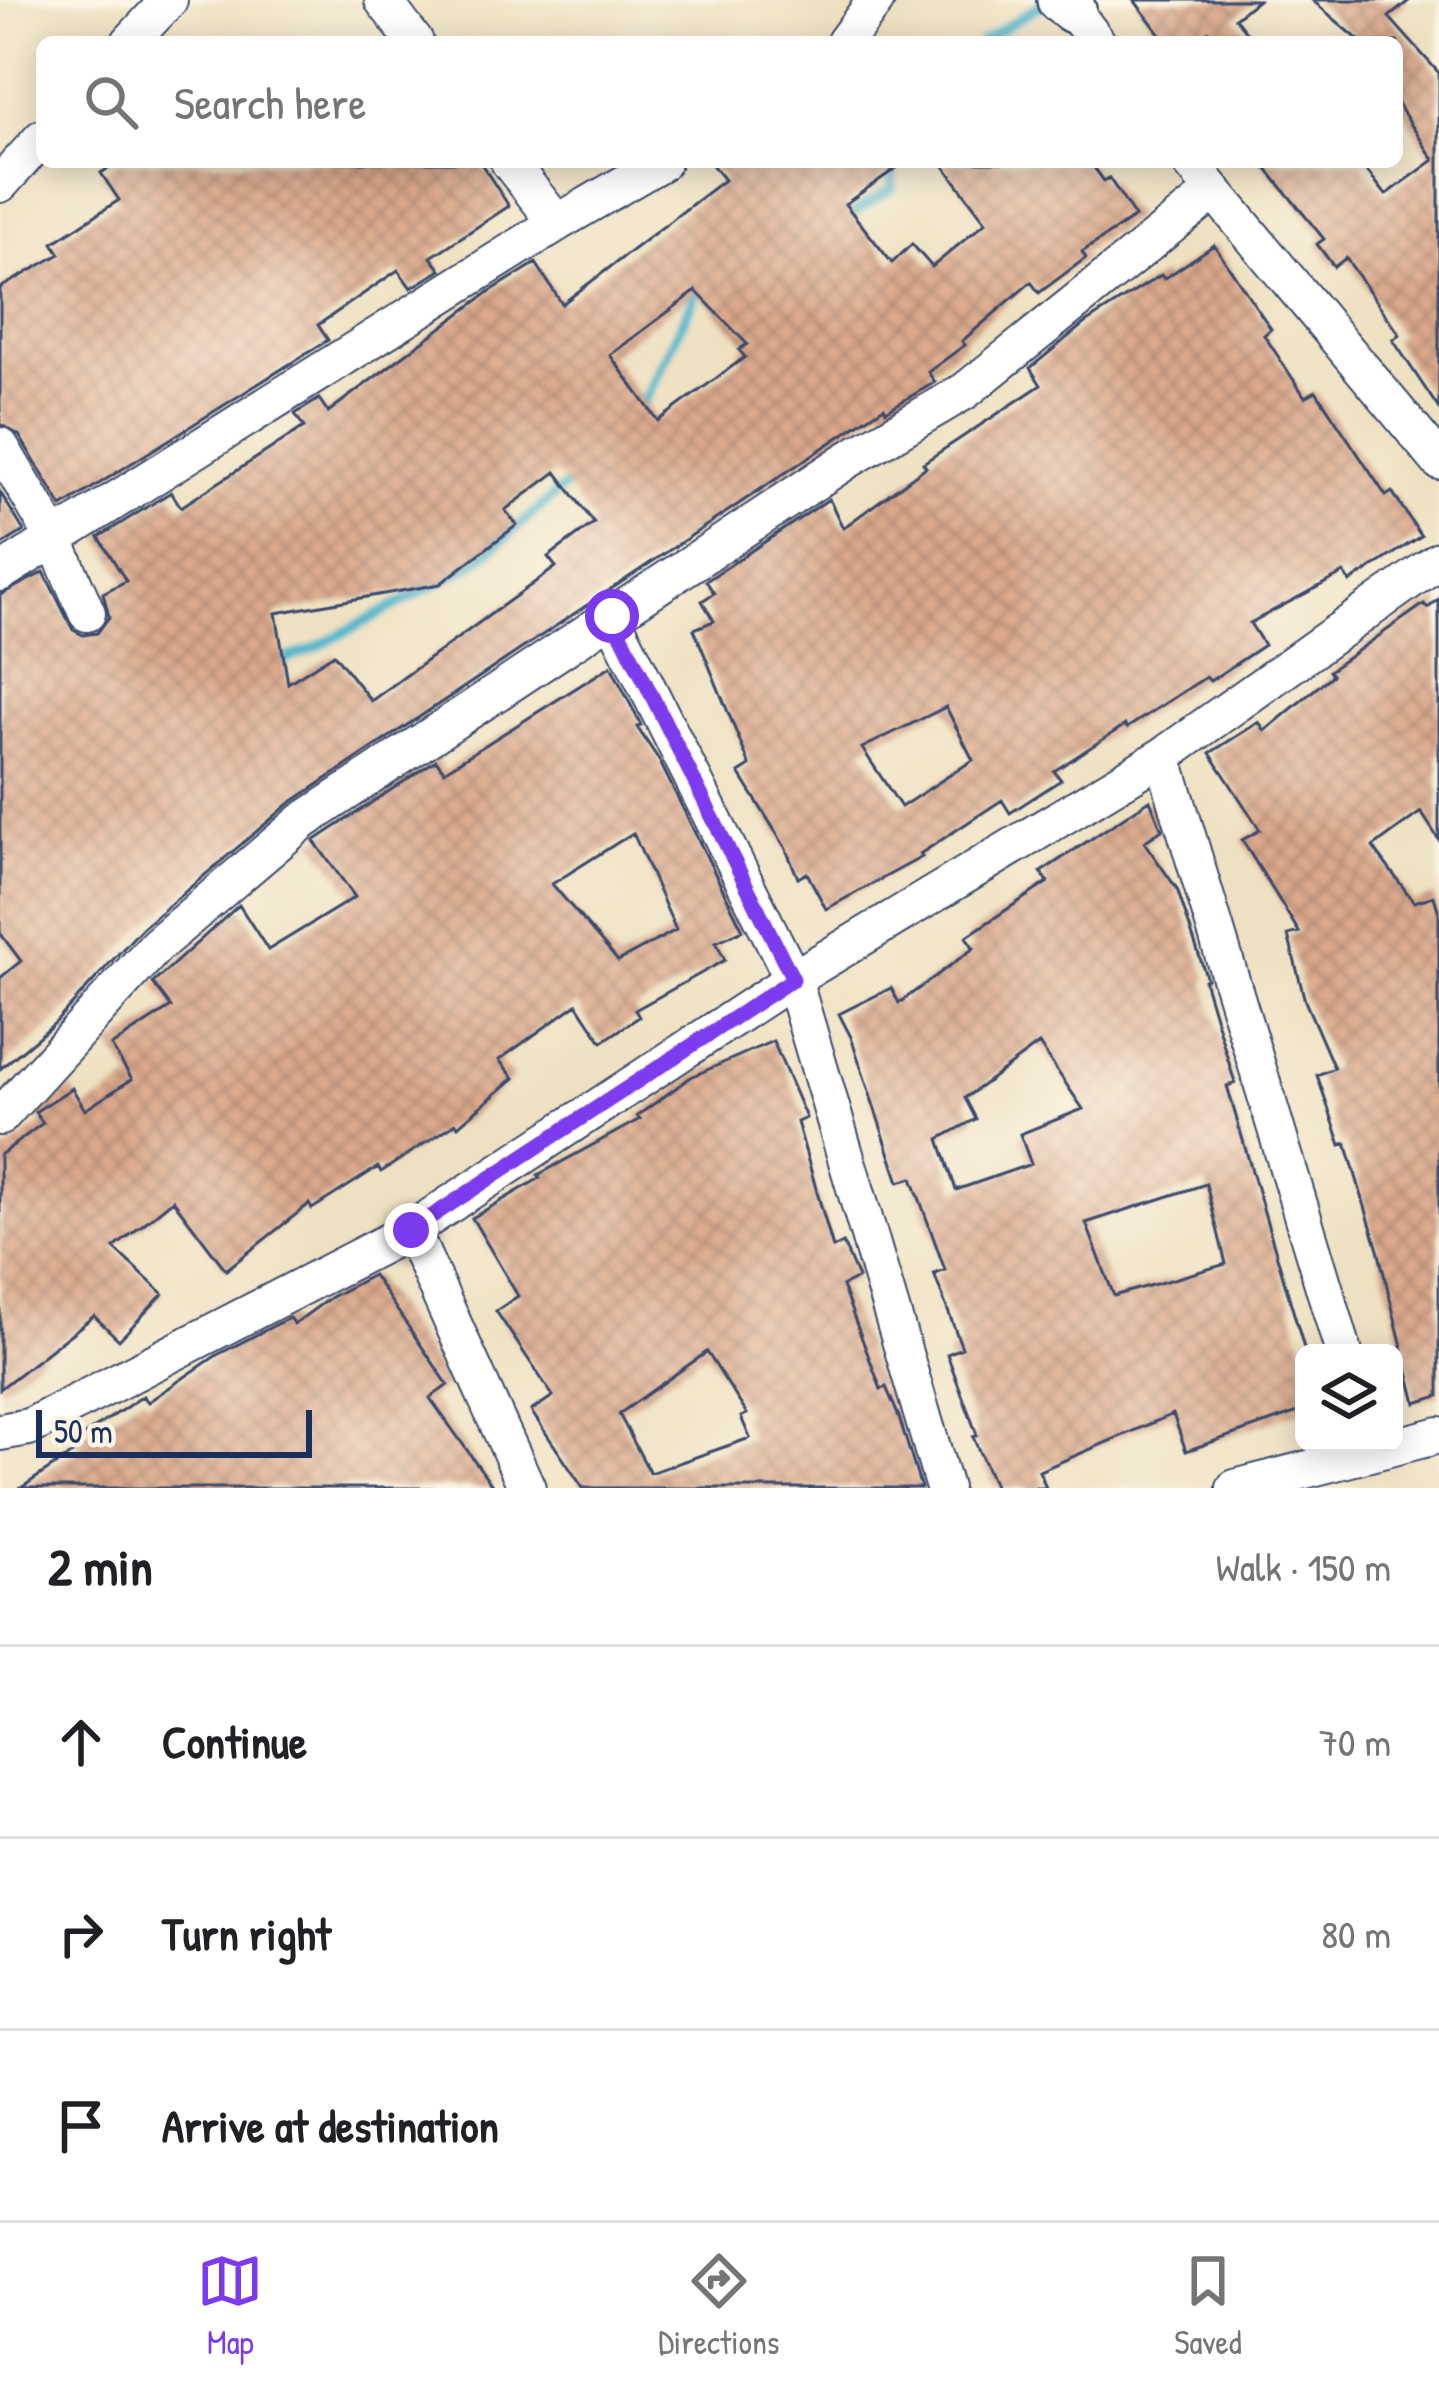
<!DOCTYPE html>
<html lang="en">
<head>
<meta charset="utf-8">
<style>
	:root { --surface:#fff; --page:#f2f2f2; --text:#202124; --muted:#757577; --line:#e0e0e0; --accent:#7c3aed }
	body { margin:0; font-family:"Patrick Hand",sans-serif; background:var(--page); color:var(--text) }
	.controls { position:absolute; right:36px; bottom:36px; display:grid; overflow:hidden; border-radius:18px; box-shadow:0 6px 30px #0003 }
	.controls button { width:108px; height:108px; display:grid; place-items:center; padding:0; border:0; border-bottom:3px solid var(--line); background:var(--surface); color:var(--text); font:60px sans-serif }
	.scale { position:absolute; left:36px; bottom:30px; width:276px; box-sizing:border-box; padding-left:12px; border:6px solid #1b2f5e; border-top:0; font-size:33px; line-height:42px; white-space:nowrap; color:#1b2f5e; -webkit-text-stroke:9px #fcf5e5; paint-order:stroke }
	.stop { position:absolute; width:36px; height:36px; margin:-27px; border:9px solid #7c3aed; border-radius:50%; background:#fff }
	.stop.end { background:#7c3aed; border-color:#fff; box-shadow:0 3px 12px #0008 }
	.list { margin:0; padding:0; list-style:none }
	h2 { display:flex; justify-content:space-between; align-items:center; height:156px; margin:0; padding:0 48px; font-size:51px }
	h2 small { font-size:39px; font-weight:400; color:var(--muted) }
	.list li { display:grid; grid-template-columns:78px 1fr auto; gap:36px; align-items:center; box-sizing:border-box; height:192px; padding:0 48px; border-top:3px solid var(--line) }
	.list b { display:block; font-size:45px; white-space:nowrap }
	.list em { font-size:39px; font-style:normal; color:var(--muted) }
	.icon { flex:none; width:66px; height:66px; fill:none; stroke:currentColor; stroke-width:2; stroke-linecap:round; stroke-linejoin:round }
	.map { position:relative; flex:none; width:1439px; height:1488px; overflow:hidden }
	.search { position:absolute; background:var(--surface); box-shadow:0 6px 30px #0003; left:36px; right:36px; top:36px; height:132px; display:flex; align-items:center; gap:30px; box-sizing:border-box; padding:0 42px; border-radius:18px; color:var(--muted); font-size:45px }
	.sheet { height:732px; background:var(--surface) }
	nav { display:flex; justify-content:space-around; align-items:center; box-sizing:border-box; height:168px; border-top:3px solid var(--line); background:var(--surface); font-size:33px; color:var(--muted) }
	nav a { display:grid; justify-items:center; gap:6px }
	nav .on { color:var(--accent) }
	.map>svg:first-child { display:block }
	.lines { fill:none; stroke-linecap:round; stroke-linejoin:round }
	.stream { stroke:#4cb4ca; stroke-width:10 }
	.building { fill:url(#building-cross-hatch); fill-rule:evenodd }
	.minor-casing { stroke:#3b4a6d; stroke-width:40 }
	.tertiary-casing { stroke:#3b4a6d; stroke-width:50 }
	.minor { stroke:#fff; stroke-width:36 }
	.tertiary { stroke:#fff; stroke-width:45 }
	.route { stroke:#7c3aed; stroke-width:15 }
</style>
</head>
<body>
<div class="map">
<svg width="1439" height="1488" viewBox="0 0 1439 1488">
	<defs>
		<pattern id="building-cross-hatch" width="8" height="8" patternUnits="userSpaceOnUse" patternTransform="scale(3)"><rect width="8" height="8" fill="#dba98b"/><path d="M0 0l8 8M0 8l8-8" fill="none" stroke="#b18a75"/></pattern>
	</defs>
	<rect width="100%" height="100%" fill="#fcf5e5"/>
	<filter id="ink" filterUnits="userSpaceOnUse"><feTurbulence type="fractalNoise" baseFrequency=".00833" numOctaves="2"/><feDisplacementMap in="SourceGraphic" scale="24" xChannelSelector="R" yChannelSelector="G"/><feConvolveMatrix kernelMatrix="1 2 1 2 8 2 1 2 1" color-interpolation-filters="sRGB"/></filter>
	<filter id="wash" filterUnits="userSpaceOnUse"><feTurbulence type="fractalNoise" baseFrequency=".004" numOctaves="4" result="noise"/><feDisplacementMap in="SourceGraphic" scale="48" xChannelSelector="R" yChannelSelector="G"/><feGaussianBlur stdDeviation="2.7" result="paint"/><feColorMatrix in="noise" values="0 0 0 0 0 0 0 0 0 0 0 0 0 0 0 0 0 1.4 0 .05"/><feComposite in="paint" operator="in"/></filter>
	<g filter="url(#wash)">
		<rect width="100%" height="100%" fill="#eee1c1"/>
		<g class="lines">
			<path class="stream" d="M982 42 1048 0
				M841 221 892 188 893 162
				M638 414 698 290 707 283
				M271 664 311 650 474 564 575 478"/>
		</g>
		<g id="blocks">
			<path class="building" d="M1134 0H1258L1235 18 1254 42H1218L1209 31 1195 42H1166Z
				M1312 0H1410L1389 17 1439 73V409L1393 340 1400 335 1346 258 1334 267 1317 244 1324 239 1261 162H1360L1386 195 1434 160 1397 103V42H1361Z
				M118 162H480L509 206 431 257 441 270 411 288 398 270 318 325 328 340 62 507 19 435 0 424V288L60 254 53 243 119 200 101 173Z
				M710 162H905L845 204 892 263 912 244 932 267 986 222 941 162H1090L1104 181 1109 178 1135 217 1082 252 1086 258 1039 293 1031 282 962 341 965 345 928 372 935 382 886 411 884 407 289 804 142 928 55 1023 0 1069V978L21 961 0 933V595L44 572 73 630 83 635 97 633 109 617 103 593 126 581 99 537 171 492 181 507 304 427 295 414 319 399 328 412 489 292 536 263 562 304 724 180ZM696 291 747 344 739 350 745 357 658 421 610 355ZM556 472 594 523 548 557 556 567 371 701 334 654 288 683 276 613 440 584 517 525 505 510Z
				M1214 245 1271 329 1264 335 1305 397 1316 391 1386 496 1392 492 1421 536 1350 582 1344 573 1250 623 1264 645 1210 681 1206 677 1127 728 1125 725 1054 771 1061 780 1010 813 1002 800 920 854 922 857 826 909 807 873 798 878 785 847 739 773 750 766 694 629 714 621 702 601 714 593 706 581 829 499 843 528 926 467 923 463 1041 385 1030 368 1085 323 1161 275 1164 279ZM946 707 973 760 901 807 862 748Z
				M0 492 24 531 0 546Z
				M1439 599V840L1421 812 1373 847 1414 902 1434 896 1439 913V1396L1416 1403 1378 1250 1346 1143 1341 1145 1317 1075 1334 1068 1305 1001 1288 935 1299 932 1242 840 1260 830 1210 753 1259 722 1265 731 1332 675 1329 671 1424 604 1428 608Z
				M611 666 641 725 637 727 659 760 743 930 716 942 725 960 635 1010 639 1017 602 1042 577 1004 499 1060 514 1078 458 1126 456 1123 381 1172 378 1167 312 1209 309 1204 226 1270 173 1200 114 1248 163 1294 119 1340 94 1316 0 1389V1155L43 1123 35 1112 72 1088 85 1110 132 1079 111 1046 171 1007 153 983 239 905 268 950 355 897 314 841 317 839 436 760 444 771ZM633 833 676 930 618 961 552 884Z
				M1150 800 1162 830 1144 842 1177 889 1207 979 1204 980 1235 1083 1227 1086 1304 1348V1410L1186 1451 1173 1414 1039 1471 1046 1488H995L973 1437 977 1435 947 1354 962 1348 934 1274 945 1270 912 1178 899 1182 851 1037 839 1014 891 988 899 1003 974 948 966 937 1048 882 1041 872ZM1039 1044 1083 1109 1020 1134 1031 1164 956 1190 939 1139 976 1119 965 1098ZM1206 1184 1226 1264 1114 1296 1086 1223Z
				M773 1041 806 1118 797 1122 833 1248 843 1243 858 1278 842 1286 881 1389 886 1387 899 1417 921 1488H583L531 1411 553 1396 496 1311 518 1296 472 1218 540 1178 538 1175 640 1119 637 1116 691 1077ZM707 1352 747 1414 741 1417 750 1438 650 1473 619 1414Z
				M373 1275 448 1385 430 1398 494 1488H21L82 1447 77 1440 143 1396 148 1402 217 1355 289 1318 294 1324 331 1297Z"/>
		</g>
	</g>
	<g filter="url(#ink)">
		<use href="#blocks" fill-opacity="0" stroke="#3b4a6d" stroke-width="3"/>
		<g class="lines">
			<defs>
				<path id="minor" d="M383 0 415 42
					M1073 10 1097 42
					M130 42 169 0
					M845 42 876 0
					M509 162 557 223
					M1190 162 1439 461
					M0 184 42 138
					M0 446 53 536 87 613
					M0 573 557 223 662 162
					M612 617 793 979 944 1488
					M1163 756 1344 1353
					M0 1117 157 945 303 821 846 461 965 391 1213 192
					M411 1230 527 1488
					M0 1432 29 1427 411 1230 793 979 1163 756 1439 560
					M1235 1488 1439 1435"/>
				<path id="tertiary" d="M1060 0 1073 10"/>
			</defs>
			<use href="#minor" class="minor-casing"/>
			<use href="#tertiary" class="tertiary-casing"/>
			<use href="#minor" class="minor"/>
			<use href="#tertiary" class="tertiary"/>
		</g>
	</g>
	<g class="lines" filter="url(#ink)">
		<path class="route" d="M411 1230 793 979 612 616"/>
	</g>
</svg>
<div class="controls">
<button><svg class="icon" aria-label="layers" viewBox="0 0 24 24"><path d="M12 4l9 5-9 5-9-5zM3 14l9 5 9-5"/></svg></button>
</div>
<div class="scale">50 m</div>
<div class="stop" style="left:612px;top:616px"></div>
<div class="stop end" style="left:411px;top:1230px"></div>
<div class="search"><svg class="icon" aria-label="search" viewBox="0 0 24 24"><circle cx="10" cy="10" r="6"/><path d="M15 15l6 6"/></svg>Search here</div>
</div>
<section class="sheet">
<h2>2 min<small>Walk · 150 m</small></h2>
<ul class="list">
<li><svg class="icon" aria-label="ahead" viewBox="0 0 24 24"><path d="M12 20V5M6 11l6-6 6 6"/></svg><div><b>Continue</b></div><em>70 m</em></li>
<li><svg class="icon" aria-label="right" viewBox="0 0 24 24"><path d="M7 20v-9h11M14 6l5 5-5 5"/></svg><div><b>Turn right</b></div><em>80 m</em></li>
<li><svg class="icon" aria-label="arrive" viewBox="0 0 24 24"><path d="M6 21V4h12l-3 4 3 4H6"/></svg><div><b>Arrive at destination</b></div></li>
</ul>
</section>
<nav>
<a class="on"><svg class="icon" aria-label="map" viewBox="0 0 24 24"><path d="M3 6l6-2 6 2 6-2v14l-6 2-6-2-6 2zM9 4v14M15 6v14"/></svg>Map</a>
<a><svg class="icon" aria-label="directions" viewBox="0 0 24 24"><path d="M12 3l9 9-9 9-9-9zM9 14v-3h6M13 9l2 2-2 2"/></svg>Directions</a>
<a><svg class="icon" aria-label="saved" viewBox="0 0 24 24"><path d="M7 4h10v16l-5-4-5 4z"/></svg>Saved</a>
</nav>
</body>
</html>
